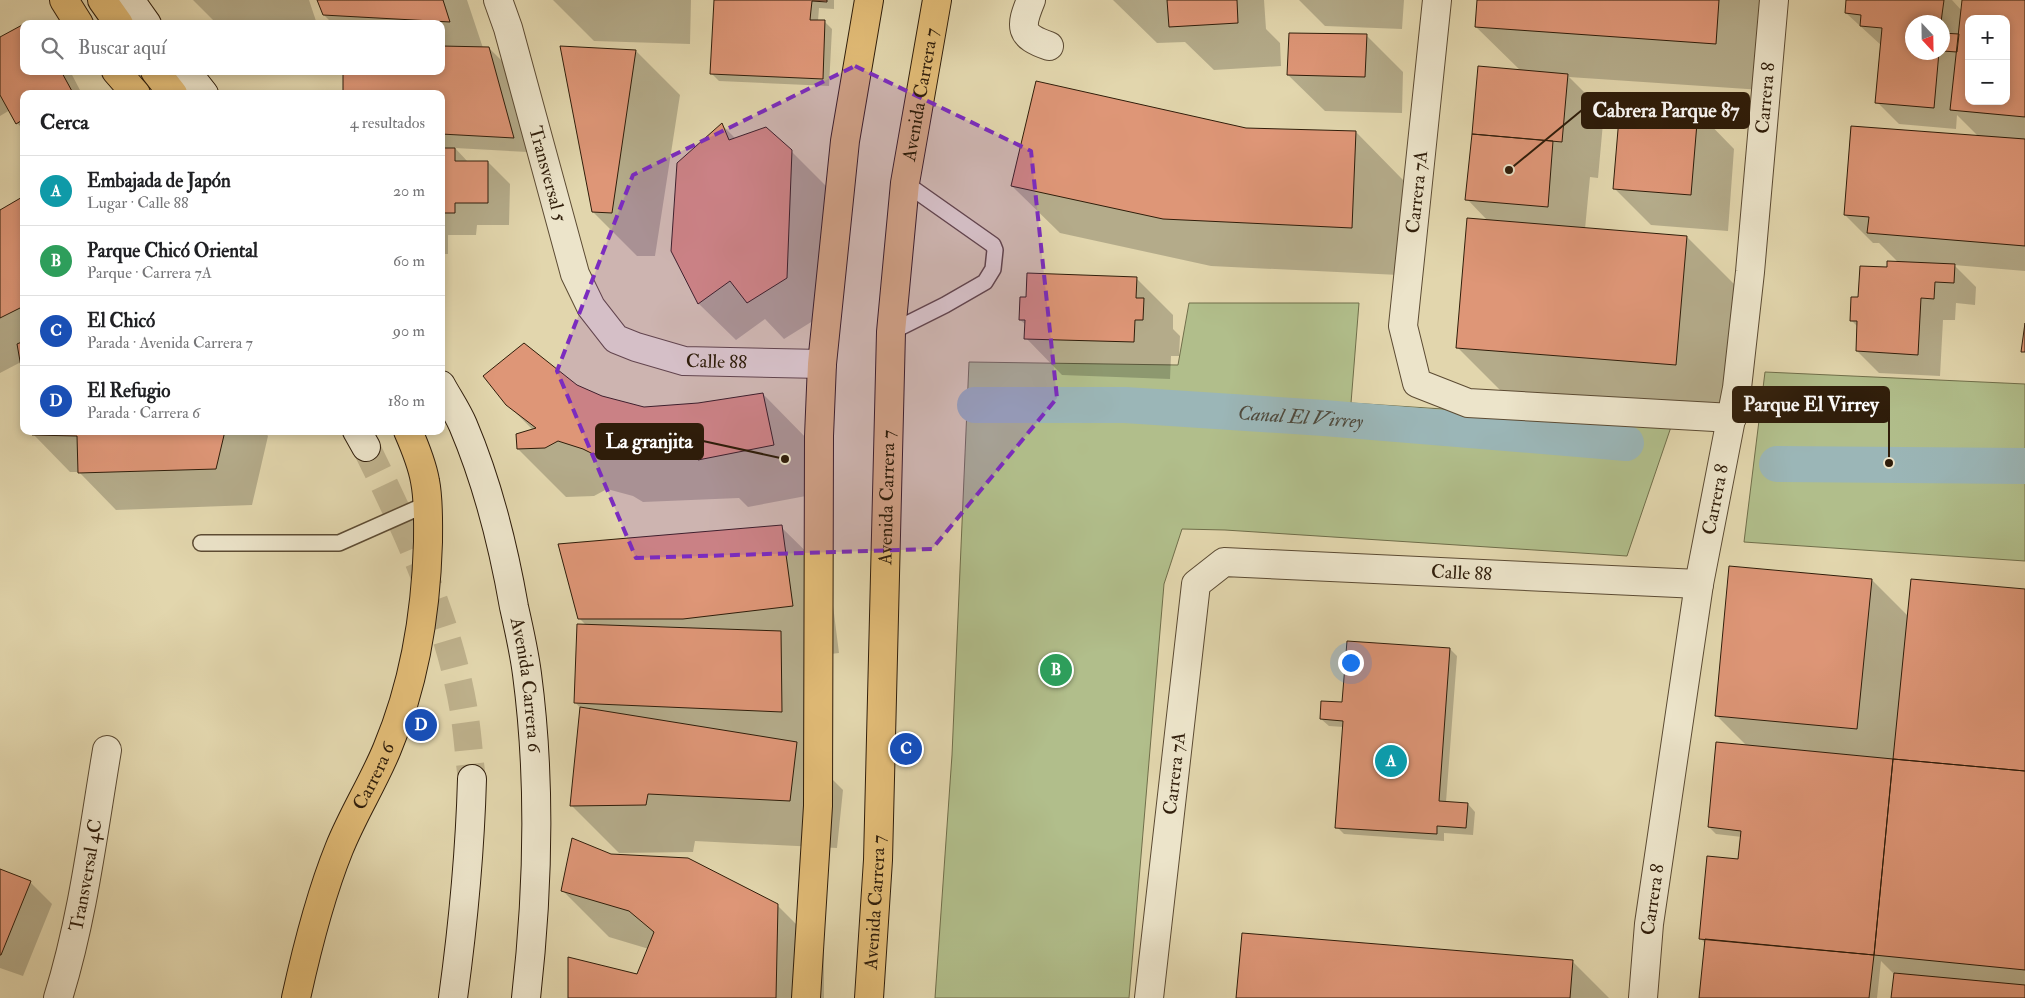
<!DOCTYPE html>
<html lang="es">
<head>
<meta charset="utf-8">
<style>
	:root { --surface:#fff; --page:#f2f2f2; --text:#202124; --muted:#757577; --line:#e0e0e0; --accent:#8f2418 }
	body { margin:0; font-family:"IM FELL Double Pica",serif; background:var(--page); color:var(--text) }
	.controls { position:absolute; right:15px; top:15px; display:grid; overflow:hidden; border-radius:10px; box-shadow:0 2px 8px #0003 }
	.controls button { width:45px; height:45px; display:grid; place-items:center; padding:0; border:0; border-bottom:1px solid var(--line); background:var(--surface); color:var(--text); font:25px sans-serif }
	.compass { position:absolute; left:1905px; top:15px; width:45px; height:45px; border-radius:50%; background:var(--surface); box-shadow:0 2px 8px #0003; rotate:158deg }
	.you { position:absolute; left:1350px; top:662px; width:18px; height:18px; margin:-12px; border:4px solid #fff; border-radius:50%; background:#1a73e8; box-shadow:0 0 0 8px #1a73e833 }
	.badge { display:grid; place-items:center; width:32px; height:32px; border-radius:50%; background:var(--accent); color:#fff; font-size:16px; font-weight:700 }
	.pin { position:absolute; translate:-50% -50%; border:2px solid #fff; box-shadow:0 1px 5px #0006 }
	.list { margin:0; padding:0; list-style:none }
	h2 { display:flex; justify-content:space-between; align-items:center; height:65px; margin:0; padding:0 20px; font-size:21px }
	h2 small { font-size:16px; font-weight:400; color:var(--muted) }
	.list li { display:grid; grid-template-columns:32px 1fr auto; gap:15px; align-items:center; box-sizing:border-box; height:70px; padding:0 20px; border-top:1px solid var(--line) }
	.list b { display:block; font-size:19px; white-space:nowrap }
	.list p { margin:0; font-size:16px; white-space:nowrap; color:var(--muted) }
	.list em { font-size:16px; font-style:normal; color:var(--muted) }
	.icon { flex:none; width:28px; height:28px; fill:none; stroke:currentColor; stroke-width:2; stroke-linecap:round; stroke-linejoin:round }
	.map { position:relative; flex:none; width:2025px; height:998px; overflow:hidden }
	.search { position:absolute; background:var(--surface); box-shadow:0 2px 8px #0003; left:20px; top:20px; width:425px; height:55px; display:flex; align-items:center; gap:12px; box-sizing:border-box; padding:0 18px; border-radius:10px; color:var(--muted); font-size:19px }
	.panel { position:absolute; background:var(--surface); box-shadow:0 2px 8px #0003; left:20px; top:90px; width:425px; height:345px; border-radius:10px }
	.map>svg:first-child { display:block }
	.green { fill:#b1be8b; stroke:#706e4a }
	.shadow { fill:#0003; fill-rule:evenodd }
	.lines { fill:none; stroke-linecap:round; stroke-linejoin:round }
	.canal { stroke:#9bb6b7; stroke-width:36 }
	.building { fill:#de9677; stroke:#2f1d0a; fill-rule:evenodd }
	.secondary-tunnel { stroke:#beb18c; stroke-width:28; stroke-dasharray:28 14; stroke-linecap:butt }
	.lane-casing { stroke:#5c4b33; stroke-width:18 }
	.street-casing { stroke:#5c4b33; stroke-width:30 }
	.secondary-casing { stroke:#2f1d0a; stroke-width:30 }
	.primary-casing { stroke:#2f1d0a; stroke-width:30 }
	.lane { stroke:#ece4ca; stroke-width:15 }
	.street { stroke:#ece4ca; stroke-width:28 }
	.secondary { stroke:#ece4ca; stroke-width:28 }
	.primary { stroke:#e1bb76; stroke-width:28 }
	.marked { fill:#7b2cbf; fill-opacity:0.2; stroke:#7b2cbf; stroke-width:4; stroke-dasharray:10 6; stroke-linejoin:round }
	.labels { text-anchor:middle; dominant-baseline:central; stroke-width:4.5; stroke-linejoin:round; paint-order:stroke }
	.street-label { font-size:19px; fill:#2f1d0a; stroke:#ece4ca }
	.water-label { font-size:20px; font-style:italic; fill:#4f4b3e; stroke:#ece4ca }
	.leader { fill:none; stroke:#2f1d0a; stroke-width:2 }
	.callout-dot { fill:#2f1d0a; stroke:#ece4ca; stroke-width:2 }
	.callout { fill:#2f1d0a; stroke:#2f1d0a; stroke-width:2 }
	.callout-label { font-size:20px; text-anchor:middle; font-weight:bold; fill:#fff }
</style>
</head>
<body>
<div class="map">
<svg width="2025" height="998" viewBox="0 0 2025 998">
	<rect width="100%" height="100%" fill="#e2d6ad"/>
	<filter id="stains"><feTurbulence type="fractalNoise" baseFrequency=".004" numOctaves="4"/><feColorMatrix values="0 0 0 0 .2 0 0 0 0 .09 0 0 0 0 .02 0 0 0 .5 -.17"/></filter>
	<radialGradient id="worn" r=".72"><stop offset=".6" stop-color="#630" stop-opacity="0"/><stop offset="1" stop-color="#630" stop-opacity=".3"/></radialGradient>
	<path class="green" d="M1189 303H1359L1351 403 1672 424 1627 556 1225 530 1182 529 1164 584 1129 998H935L952 755 969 362 1178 365Z
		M1765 372 2025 384V561L1744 542Z"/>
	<path class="shadow" d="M193 0H309L317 24H217Z
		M319 0H467L483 48H489L504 63 528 152 455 148 468 162H488L510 184 509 225H477L476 235H448V254H441V24H333L324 15Z
		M553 0H691L690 44 594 41Z
		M715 0H834V9L819 8 818 21 825 22 832 29 829 86 719 81 711 73Z
		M1113 0H1264L1266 29 1280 43 1281 66 1214 70 1185 42 1157 43Z
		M1299 0H1404L1402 29 1325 26Z
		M1478 0H1769L1762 90 1569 77 1604 112 1598 178 1590 177 1585 229 1687 237 1735 285 1724 413 1506 396 1458 348 1488 221 1467 199 1521 71 1476 27Z
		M1846 0H1952L1962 11 1963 0H2025V271L1954 265 1976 287 1975 305 1956 303 1955 320H1943L1940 376 1879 373 1857 351 1858 327 1852 321 1859 299 1888 268 1899 263 1879 243H1873L1845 215 1979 137 1957 115 1956 129 1899 124 1877 102 1882 46 1846 13ZM1969 19H2006V101H1969ZM1912 22H1942V52H1912Z
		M1366 35 1403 72 1402 113 1325 111 1288 75Z
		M0 39 24 71H70L82 94H24V130L17 123 10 110 0 116Z
		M636 51 680 95 655 256H637L593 212Z
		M1698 112 1734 149 1728 231 1651 225 1614 188Z
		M722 125 736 139 791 151 828 188 824 314 784 339 765 319 736 340 699 304 673 251Z
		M1245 129 1356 132 1403 180 1399 275 1211 266 1060 233 1012 186Z
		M24 198V376L21 362 0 373V211Z
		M1136 278 1173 315V329L1180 336 1179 356H1171L1170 379 1062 375 1026 338V325L1020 320Z
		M576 387 601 397 644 408 698 405 763 394 811 443 822 493 748 507 739 498 643 502 633 496 607 489 594 496 566 497 518 449 533 430 507 404Z
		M33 431H264L268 436 252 505 116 510 79 472H70L34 435Z
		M781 527 829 574 839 653 805 657 811 758 843 790 837 848 695 841 693 852 619 853 572 806 581 709 575 702 587 626 580 619Z
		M1872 580 1909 617 2025 591V998H1892L1895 975 1881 961 1877 998H1701L1706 944 1700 938 1740 860 1742 837 1716 834 1709 827 1747 746 1717 716Z
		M1450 649 1457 656 1446 802 1468 804 1475 812 1473 835 1444 833V841L1344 834 1337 827 1344 727 1329 726 1321 719 1343 703Z
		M611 855 777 905 824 952V998H569L638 976 649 949 609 937 562 890Z
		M0 871 30 882 52 904 23 976 0 968Z
		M1573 962 1609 998H1237Z"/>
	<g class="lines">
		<g class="canal">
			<path id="s1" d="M975 405H1125L1324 418 1626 443"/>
			<path d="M1777 464 2025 466"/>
		</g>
	</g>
	<path class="building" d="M317 0H443L450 22 323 15Z
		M714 0H827V2L812 1 811 10 810 20H825L823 79 710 74Z
		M1167 0H1237L1238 23 1169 27Z
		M1477 0H1719L1716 44 1475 27Z
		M1846 0H1944L1941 22H1912V52H1939L1934 108 1875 103 1882 28 1860 26 1861 15 1845 13Z
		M1962 0H2025V117L1950 110ZM1969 19H2006V101H1969Z
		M24 24V71H61L73 93 24 94V119L16 124 0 95V37Z
		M1289 33 1367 34 1365 77 1287 75Z
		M1942 33 1959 34 1957 52 1942 51Z
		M441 46 489 47 514 138 441 134V94H343V71H441Z
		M560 46 636 50 612 213 592 212Z
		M1478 66 1568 74 1562 142 1472 134Z
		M1036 81 1246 128 1356 131 1352 228 1163 219 1011 186Z
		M1620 106 1698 111 1691 195 1613 189Z
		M722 123 729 140 766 127 792 150 787 278 747 303 730 281 698 304 671 251 677 163Z
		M1851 126 2025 139V246L1867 233 1869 217 1844 215Z
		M1472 134 1553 141 1548 207 1465 200Z
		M441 148H455V161H488V203H455V213H441Z
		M24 196V306L0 318V210Z
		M1467 218 1687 236 1676 365 1456 348Z
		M1887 261 1955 264 1954 283 1935 282 1934 299 1921 298 1918 355 1856 351 1857 321H1850L1851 297H1858L1860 266 1887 267Z
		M1027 273 1137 277 1136 298H1144L1143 320H1135L1134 342 1024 339 1025 320H1019L1020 297H1026Z
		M2025 323V352H2021Z
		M24 341V384L17 344Z
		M524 343 577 385 602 396 644 407 698 403 763 393 774 445 698 460 695 450 593 454 583 449 558 441 545 448 517 449 516 434 536 428 506 405 483 376Z
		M32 431H225L216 469 78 473 77 436 32 435Z
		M782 525 793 606 683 619H578L558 544Z
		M1729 566 1872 579 1857 729 1715 716Z
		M1911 579 2025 589V771L1893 759Z
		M577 624 781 631 782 712 574 703Z
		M1347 641 1450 648 1439 801 1468 803 1466 828 1437 826V834L1335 828 1343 721 1320 719 1321 701 1342 702Z
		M580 707 797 742 790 801 648 794 646 805 570 806Z
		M1716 742 1893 759 1874 955 1699 939 1707 856 1738 859 1741 831 1708 827Z
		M1893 759 2025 771V970L1874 955Z
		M572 838 611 854 688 858 778 904 776 998H568V957L637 974 654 932 629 911 561 891Z
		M0 869 31 881 1 955H0Z
		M1242 933 1573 960 1570 998H1236Z
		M1705 939 1874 955 1869 998H1699Z
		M1894 973 2025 985V998H1891Z"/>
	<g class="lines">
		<path class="secondary-tunnel" d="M366 447C407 530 451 625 465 718 468 738 469 759 472 779"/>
		<defs>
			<path id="lane" d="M891 332 945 305 985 282 993 269 995 250 993 245 905 183
				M201 543H339L427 504"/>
			<g id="street">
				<path id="s2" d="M498 0 508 28 575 274 591 307 616 339 636 347 684 361 822 364"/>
				<path d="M1031 0C1020 27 1019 36 1049 46"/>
				<path d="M1437 0 1403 326 1417 383 1468 403 1732 418"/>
				<path id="s3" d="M58 998C83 918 93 833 107 750"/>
				<path id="s4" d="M1149 998 1196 584 1224 562 1699 584"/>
				<path id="s5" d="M1643 998 1649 924 1699 584 1737 388 1750 272 1774 0"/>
			</g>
			<g id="secondary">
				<path d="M130 0 147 24"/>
				<path d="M186 71 204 94"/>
				<path id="s6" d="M441 385C448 398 457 411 463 425 488 484 503 544 514 607 519 629 524 651 527 674 541 780 538 892 526 998"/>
				<path d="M357 431 366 447"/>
				<path d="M453 998C463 925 470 852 472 779"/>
			</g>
			<g id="primary">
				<path d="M64 0 79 24"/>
				<path d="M102 0 119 24"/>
				<path d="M116 71 136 94"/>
				<path d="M155 71 173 94"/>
				<path id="s7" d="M296 998C307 948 320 896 339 849 353 814 373 783 387 749 414 685 426 612 428 542 428 522 429 501 425 481 422 464 415 447 408 431"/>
				<path d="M806 998 818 806 819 436 822 364 845 141 869 0"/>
				<path id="s8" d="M869 998 878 860 891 332 905 183 937 0"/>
			</g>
		</defs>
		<use href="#lane" class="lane-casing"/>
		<use href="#street" class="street-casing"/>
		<use href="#secondary" class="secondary-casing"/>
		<use href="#primary" class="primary-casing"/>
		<use href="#lane" class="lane"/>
		<use href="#street" class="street"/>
		<use href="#secondary" class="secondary"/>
		<use href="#primary" class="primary"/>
	</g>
	<path class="marked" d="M855 66 1031 151 1057 398 932 549 636 558 557 371 633 175Z"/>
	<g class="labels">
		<g class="street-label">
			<text stroke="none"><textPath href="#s8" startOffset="906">Avenida Carrera 7</textPath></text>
			<text stroke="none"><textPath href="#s5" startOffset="909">Carrera 8</textPath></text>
			<text stroke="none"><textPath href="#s2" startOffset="181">Transversal 5</textPath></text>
			<text transform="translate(1417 192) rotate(-84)">Carrera 7A</text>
			<text stroke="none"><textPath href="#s2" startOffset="466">Calle 88</textPath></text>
			<text stroke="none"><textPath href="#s8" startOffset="501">Avenida Carrera 7</textPath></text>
			<text stroke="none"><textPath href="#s5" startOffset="504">Carrera 8</textPath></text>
			<text stroke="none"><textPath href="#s4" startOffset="690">Calle 88</textPath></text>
			<text stroke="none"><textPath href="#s6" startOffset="314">Avenida Carrera 6</textPath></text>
			<text stroke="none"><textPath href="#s4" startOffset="226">Carrera 7A</textPath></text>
			<text stroke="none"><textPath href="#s7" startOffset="236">Carrera 6</textPath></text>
			<text stroke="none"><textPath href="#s3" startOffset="126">Transversal 4C</textPath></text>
			<text stroke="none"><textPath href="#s5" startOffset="99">Carrera 8</textPath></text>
			<text stroke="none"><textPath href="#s8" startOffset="96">Avenida Carrera 7</textPath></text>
		</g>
		<g class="water-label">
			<text stroke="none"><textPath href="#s1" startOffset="326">Canal El Virrey</textPath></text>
		</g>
	</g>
	<path class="leader" d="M1509 170L1582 110M1889 463L1889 404M785 459L703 441"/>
	<g class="callout-dot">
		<circle cx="1509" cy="170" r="5"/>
		<circle cx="1889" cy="463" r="5"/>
		<circle cx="785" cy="459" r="5"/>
	</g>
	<g class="callout">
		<rect x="1582" y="93" width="167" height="35" rx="5"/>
		<rect x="1733" y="387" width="156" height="35" rx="5"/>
		<rect x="596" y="424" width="107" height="35" rx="5"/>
	</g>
	<g class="callout-label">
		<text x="1666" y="117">Cabrera Parque 87</text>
		<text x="1811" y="411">Parque El Virrey</text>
		<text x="649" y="448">La granjita</text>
	</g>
	<rect width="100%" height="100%" filter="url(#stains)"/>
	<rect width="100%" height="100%" fill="url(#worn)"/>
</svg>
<div class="controls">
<button>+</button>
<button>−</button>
</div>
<svg class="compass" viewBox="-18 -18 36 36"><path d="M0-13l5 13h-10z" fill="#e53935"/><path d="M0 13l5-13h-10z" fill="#757577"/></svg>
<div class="you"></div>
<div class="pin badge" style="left:1391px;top:761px;background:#0f9aa8">A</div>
<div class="pin badge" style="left:1056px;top:670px;background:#2e9e5b">B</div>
<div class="pin badge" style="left:906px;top:749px;background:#1a4fb4">C</div>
<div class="pin badge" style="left:421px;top:725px;background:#1a4fb4">D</div>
<div class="search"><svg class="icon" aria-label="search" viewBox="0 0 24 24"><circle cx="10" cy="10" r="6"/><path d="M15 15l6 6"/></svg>Buscar aquí</div>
<section class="panel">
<h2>Cerca<small>4 resultados</small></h2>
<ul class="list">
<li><span class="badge" style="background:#0f9aa8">A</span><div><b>Embajada de Japón</b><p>Lugar · Calle 88</p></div><em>20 m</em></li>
<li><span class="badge" style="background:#2e9e5b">B</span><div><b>Parque Chicó Oriental</b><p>Parque · Carrera 7A</p></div><em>60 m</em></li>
<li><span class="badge" style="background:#1a4fb4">C</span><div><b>El Chicó</b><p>Parada · Avenida Carrera 7</p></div><em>90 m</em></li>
<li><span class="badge" style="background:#1a4fb4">D</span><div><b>El Refugio</b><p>Parada · Carrera 6</p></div><em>180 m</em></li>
</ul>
</section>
</div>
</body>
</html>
